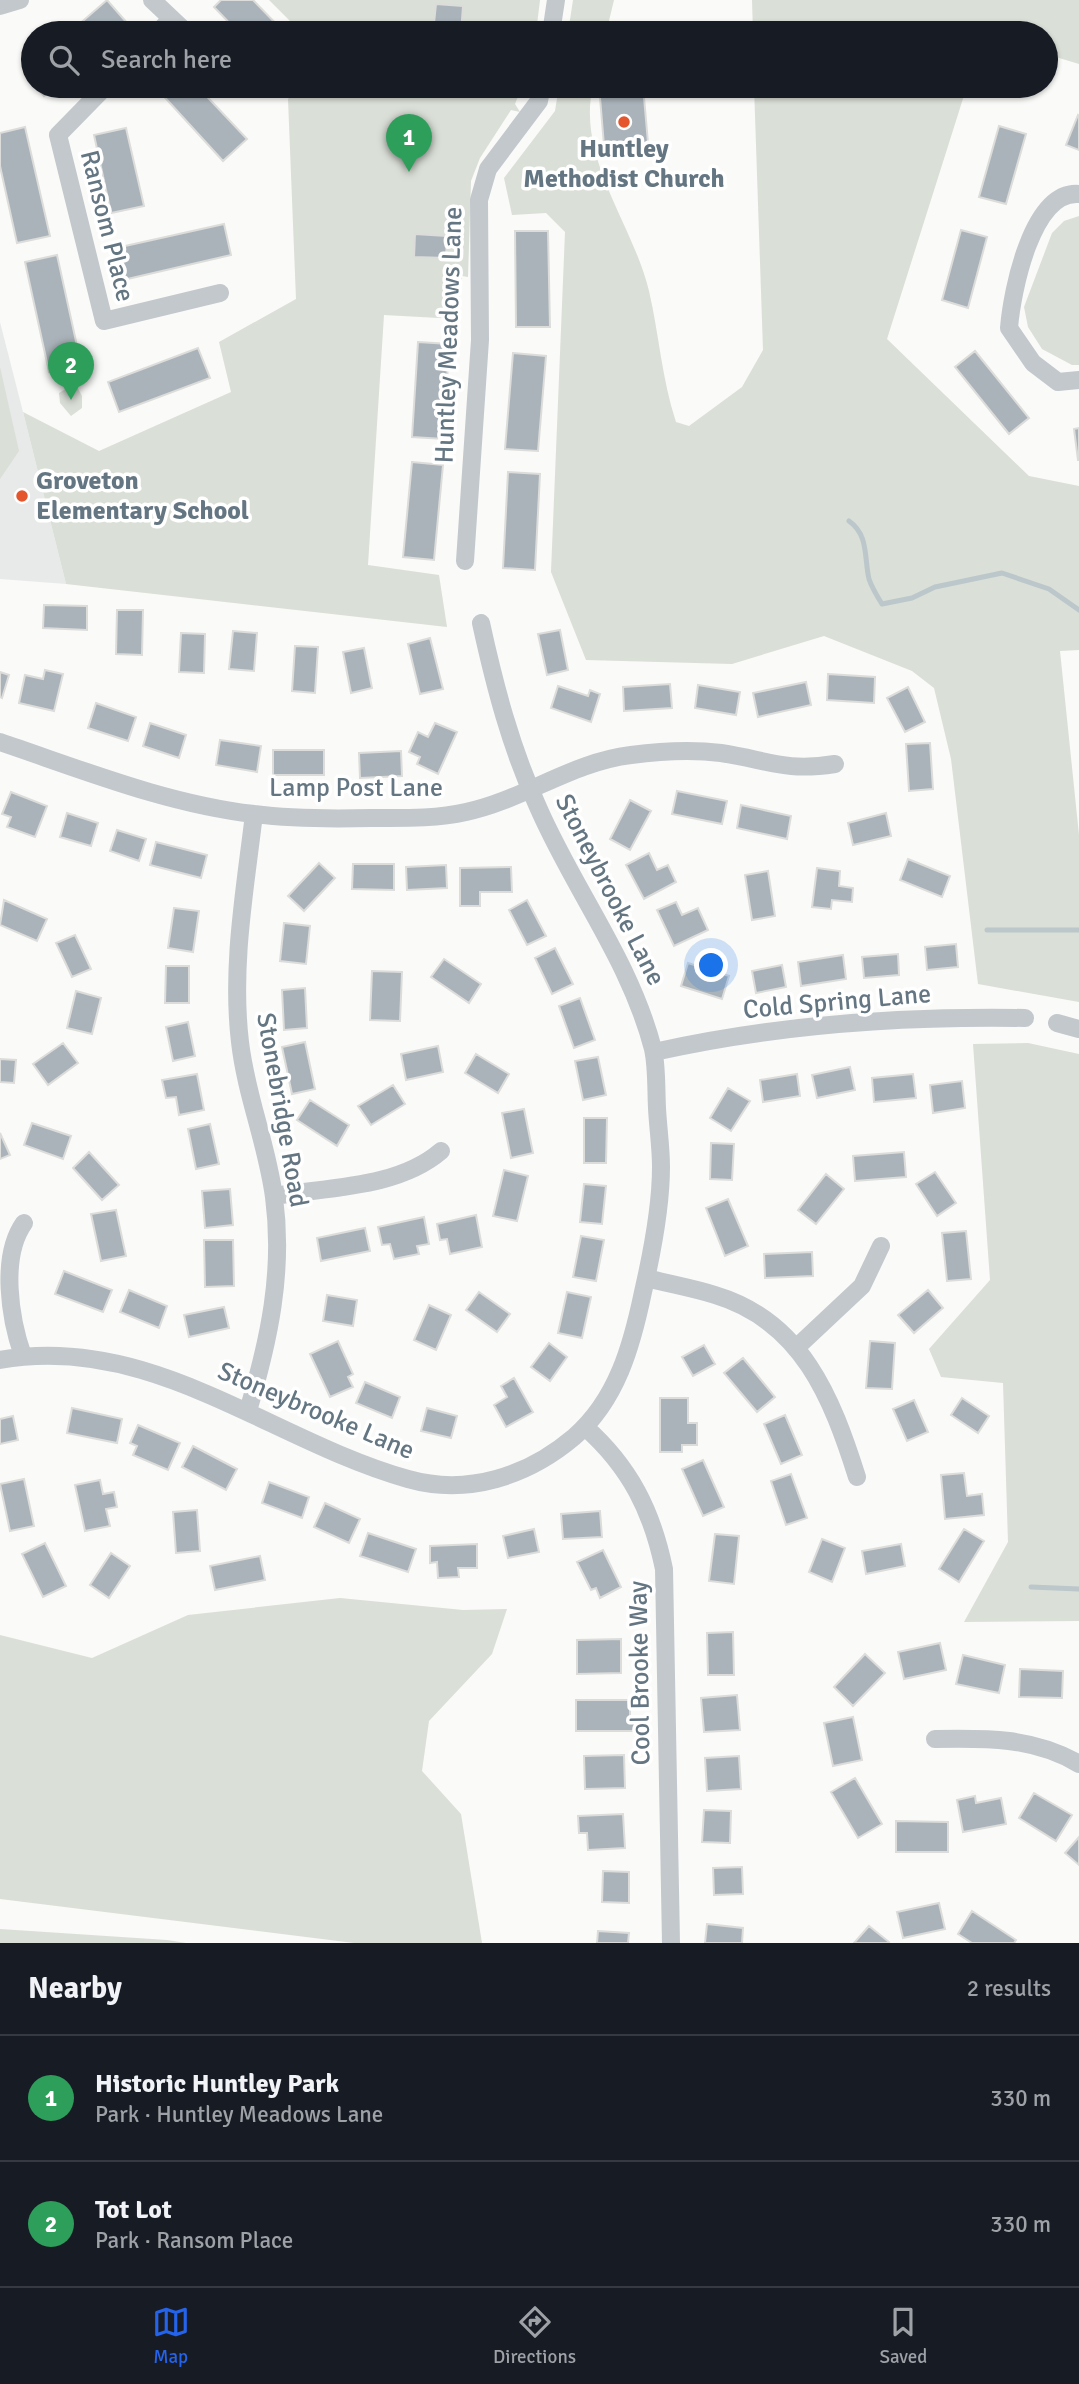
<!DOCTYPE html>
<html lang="en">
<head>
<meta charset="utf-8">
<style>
	:root { --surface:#171b24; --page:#20242c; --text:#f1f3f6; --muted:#9ea1a6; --line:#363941; --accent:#2563eb }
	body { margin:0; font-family:Signika,sans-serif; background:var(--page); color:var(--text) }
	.you { position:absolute; left:712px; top:966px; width:24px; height:24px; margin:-18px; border:5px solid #fff; border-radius:50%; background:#1a73e8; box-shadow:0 0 0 10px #1a73e833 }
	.badge { display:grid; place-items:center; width:46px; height:46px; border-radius:50%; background:var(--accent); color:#fff; font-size:23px; font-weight:700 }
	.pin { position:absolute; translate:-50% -58px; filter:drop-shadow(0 2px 4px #0008) }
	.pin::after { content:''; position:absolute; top:37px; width:24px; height:21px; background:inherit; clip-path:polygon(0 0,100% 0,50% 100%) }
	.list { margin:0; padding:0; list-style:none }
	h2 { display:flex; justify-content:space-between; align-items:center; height:91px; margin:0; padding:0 28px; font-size:30px }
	h2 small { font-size:23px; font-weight:400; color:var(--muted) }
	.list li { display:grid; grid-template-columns:46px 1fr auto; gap:21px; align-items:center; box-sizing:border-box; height:126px; padding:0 28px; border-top:2px solid var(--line) }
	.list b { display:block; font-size:26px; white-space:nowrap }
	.list p { margin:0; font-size:23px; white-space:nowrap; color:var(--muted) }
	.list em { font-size:23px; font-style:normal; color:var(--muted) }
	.icon { flex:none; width:38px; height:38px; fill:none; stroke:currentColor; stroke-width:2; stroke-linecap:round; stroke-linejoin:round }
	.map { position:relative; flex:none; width:1079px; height:1943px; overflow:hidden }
	.search { position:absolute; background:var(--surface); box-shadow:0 2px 5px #0004; left:21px; right:21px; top:21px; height:77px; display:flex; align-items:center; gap:18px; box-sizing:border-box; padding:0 24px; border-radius:38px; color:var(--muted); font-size:26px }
	.sheet { height:343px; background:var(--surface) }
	nav { display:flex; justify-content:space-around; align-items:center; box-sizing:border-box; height:98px; border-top:2px solid var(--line); background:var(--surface); font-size:19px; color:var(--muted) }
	nav a { display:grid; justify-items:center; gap:4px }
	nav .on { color:var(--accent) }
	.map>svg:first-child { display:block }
	.built { fill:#e8e9e9 }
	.green { fill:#dadfd7 }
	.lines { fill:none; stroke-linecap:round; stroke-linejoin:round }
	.stream { stroke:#bbc7cb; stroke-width:5 }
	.building { fill:#aab3b9; stroke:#dcdcda; stroke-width:2 }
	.minor { stroke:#c3c8cc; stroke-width:18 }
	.poi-dot { fill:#e4572e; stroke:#fff; stroke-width:2.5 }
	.labels { text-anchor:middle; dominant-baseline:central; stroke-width:7; stroke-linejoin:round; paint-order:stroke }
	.poi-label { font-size:26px; font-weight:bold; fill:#657683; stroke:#fff }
	.street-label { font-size:26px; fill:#657683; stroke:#fff }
</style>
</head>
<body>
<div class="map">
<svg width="1079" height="1943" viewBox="0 0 1079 1943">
	<rect width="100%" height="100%" fill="#fafaf8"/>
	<path class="built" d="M0 322 23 412 66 584 0 579Z"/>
	<path class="green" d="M269 0H540L536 33H302Z
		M573 0H614L606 33H568Z
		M752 0H1079V64L1046 54V33H753Z
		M299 86H522L515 104 520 112 511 110 480 158 471 181 468 277 462 276 457 319 384 315 368 565 439 575 447 627 66 584 23 412 99 451 231 392 219 342 296 299 288 99Z
		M559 86H593C576 157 633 224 649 291 659 334 662 380 676 422L689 426 742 387 763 350 754 86H967L887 339 1029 476 1079 486V650L1060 651 1079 835V1002L978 984 951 759 934 688 912 671 824 636 732 664 586 660 551 572 565 232 546 213 512 215 504 178 555 111Z
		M1079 216V365H1072L1042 349 1028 327 1024 307 1052 233 1064 221Z
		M0 367 19 451 0 479Z
		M75 383 82 396V408L71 416 60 403 59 393Z
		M1028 1043 1079 1054V1621L964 1622 1008 1542 1003 1383 941 1377 929 1349 990 1280 973 1044Z
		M340 1598 463 1610 507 1609 492 1654 429 1721 422 1771 461 1814 482 1943H354L0 1899V1635L92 1658 188 1615Z
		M0 1929 167 1940 186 1943H0Z"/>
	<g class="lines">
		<path class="stream" d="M849 521C869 535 864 558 869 579 872 588 877 596 882 604L912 598 935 587 1002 573 1049 589 1079 610
			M987 930H1079
			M1031 1587 1079 1589"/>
	</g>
	<path class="building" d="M107 0 128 24 117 33H69Z
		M221 0H253L285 33H239L214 7Z
		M436 4 463 6 461 33H433Z
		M33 64V84L24 72Z
		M35 86H56L44 96Z
		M162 86H197L247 139 223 161 158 90Z
		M599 86H643L649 154 605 157Z
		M1078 115 1079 116V150L1066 145Z
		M999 126 1026 134 1006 204 979 197Z
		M25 127 50 236 17 243 0 166V133Z
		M126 128 144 206 111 213 94 135Z
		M224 224 231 255 123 280 116 248Z
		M961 230 987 237 968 308 942 300Z
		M515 231H548L550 327H516Z
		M415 234 447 236 446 258 414 257Z
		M57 255 81 364 49 372 25 262Z
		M418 342 449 344 444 439 412 437Z
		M198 348 210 378 119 412 108 382Z
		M975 351 1029 418 1009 434 955 367Z
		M513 353 546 356 538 451 505 449Z
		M1079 428V460H1078L1074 429Z
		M412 462 443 465 434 560 403 557Z
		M508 472 540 474 535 570 503 568Z
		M44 605 87 606V630L43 628Z
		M117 610H143L142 655 116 654Z
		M560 630 568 670 547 675 538 634Z
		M233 631 257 633 254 671 229 669Z
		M181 633 205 634 204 673 179 672Z
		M430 638 443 689 420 694 408 644Z
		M295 646 318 647 315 693 292 691Z
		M364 648 372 688 351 693 343 652Z
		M45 670 63 674 54 711 19 703 25 675 43 679Z
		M0 672 9 675 2 698 0 697Z
		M828 674 875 677 874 703 827 700Z
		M806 682 811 705 758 717 753 693Z
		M670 684 672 708 624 711 623 687Z
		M698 685 740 692 736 715 695 708Z
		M558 686 588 696 590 690 600 694 591 722 551 708Z
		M908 687 925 722 905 732 887 698Z
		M96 703 136 717 128 741 88 728Z
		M150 723 186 735 179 758 143 746Z
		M435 723 457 732 438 774 417 764 420 757 409 752 418 732 428 737Z
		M220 740 261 746 257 772 216 765Z
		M930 743 933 789 909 791 906 744Z
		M273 750H324V775H273Z
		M401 751 402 776 360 778 359 753Z
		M677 791 727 801 722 824 672 814Z
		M11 792 47 806 35 837 7 827 11 817 2 814Z
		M630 800 651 811 630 850 610 839Z
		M741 805 791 816 787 839 737 828Z
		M67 813 98 823 91 846 60 837Z
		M886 813 891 836 853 845 848 823Z
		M117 830 146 839 139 861 110 851Z
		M156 842 207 855 201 878 150 865Z
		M649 853 657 870 668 865 676 882 644 899 626 865Z
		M908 859 950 876 942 897 900 880Z
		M319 863 335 878 304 911 288 896Z
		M353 864H394V890L352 889Z
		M446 865 447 888 407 890 406 867Z
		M511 867 512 892H480V906H460V868Z
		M817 868 840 871 839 886 853 888 852 902 832 900 831 909 812 907Z
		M768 871 775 916 752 920 745 875Z
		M4 900 47 919 37 941 0 925Z
		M527 900 546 936 527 945 509 910Z
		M676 902 682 915 698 908 708 930 674 946 657 910Z
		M174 908 199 911 193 952 168 948Z
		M284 923 310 926 306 964 280 961Z
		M75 935 91 969 72 977 56 943Z
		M956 944 958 967 927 970 925 947Z
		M555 948 573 984 552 994 535 958Z
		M898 954 899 975 864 978 862 957Z
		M843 955 846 979 801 986 798 962Z
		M444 959 481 984 469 1003 431 977Z
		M688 963 729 976 722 999 681 986Z
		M782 965 786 987 756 993 752 971Z
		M166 966H189V1003H165Z
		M372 971 402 972 400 1021 370 1020Z
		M305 988 307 1028 284 1030 282 990Z
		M76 991 101 998 92 1034 67 1028Z
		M580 998 595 1040 574 1048 559 1006Z
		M188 1022 195 1056 173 1061 166 1027Z
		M305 1042 315 1089 292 1094 282 1047Z
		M63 1043 78 1063 48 1085 33 1064Z
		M438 1046 443 1072 406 1080 401 1054Z
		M476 1054 509 1074 498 1093 465 1073Z
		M598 1057 606 1095 583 1100 575 1061Z
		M0 1059 16 1060 14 1083 0 1082Z
		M850 1067 855 1090 817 1098 812 1075Z
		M197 1074 204 1110 179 1115 176 1097 166 1098 162 1080Z
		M797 1074 800 1096 763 1102 760 1080Z
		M913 1074 916 1098 874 1102 872 1078Z
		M962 1081 965 1108 933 1113 930 1085Z
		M393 1085 405 1104 371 1125 358 1106Z
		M728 1088 750 1101 731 1131 710 1118Z
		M310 1100 349 1125 337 1146 297 1120Z
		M524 1109 533 1153 511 1158 502 1113Z
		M584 1118H607L606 1163H584Z
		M32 1123 71 1136 63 1159 24 1145Z
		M210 1124 219 1164 196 1169 188 1129Z
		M0 1133 10 1155 0 1159Z
		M711 1143 734 1144 732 1180 710 1179Z
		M89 1152 119 1185 102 1200 73 1168Z
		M904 1152 906 1177 855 1181 853 1156Z
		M504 1170 528 1176 517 1221 493 1216Z
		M935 1172 956 1203 937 1216 916 1184Z
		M826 1174 844 1189 816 1224 798 1210Z
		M584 1184 606 1186 602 1224 580 1222Z
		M230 1189 233 1225 205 1228 202 1191Z
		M728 1199 748 1246 725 1256 706 1208Z
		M116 1210 126 1256 101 1261 91 1214Z
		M476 1215 482 1247 450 1254 447 1239 440 1240 437 1224Z
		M424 1217 429 1244 417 1246 419 1254 394 1259 390 1244 382 1245 378 1227Z
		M365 1228 370 1251 321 1261 317 1238Z
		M966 1231 971 1279 947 1281 942 1233Z
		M581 1236 604 1240 596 1281 573 1277Z
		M204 1240H233L234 1286 205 1287Z
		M812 1252 813 1276 765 1278 764 1254Z
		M64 1271 112 1290 103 1312 55 1294Z
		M129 1290 167 1306 159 1328 120 1312Z
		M928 1290 943 1308 914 1333 898 1315Z
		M479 1292 510 1314 497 1332 466 1310Z
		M567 1292 591 1297 582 1338 558 1333Z
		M327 1295 357 1300 353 1326 323 1321Z
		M429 1305 451 1315 436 1350 414 1340Z
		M224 1307 229 1328 189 1337 184 1315Z
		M338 1341 353 1374 348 1377 353 1387 330 1397 310 1354Z
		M870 1341 895 1343 892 1389 866 1388Z
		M549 1343 567 1357 550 1381 531 1367Z
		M704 1345 715 1364 693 1376 682 1357Z
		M743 1358 775 1397 757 1412 724 1373Z
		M514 1378 533 1412 506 1427 494 1405 507 1397 501 1386Z
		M365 1382 400 1397 392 1418 356 1403Z
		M660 1398H688V1423H697V1445H682V1452H660Z
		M962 1398 989 1416 978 1433 951 1415Z
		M914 1400 928 1432 907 1441 893 1409Z
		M72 1408 122 1419 117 1443 67 1433Z
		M427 1408 457 1416 451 1438 421 1431Z
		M785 1415 802 1455 781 1464 764 1424Z
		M13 1416 18 1440 0 1444V1419Z
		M138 1425 180 1443 168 1470 133 1455 137 1446 130 1443Z
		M193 1446 237 1469 226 1490 182 1467Z
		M703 1460 724 1507 703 1516 682 1469Z
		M964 1473 967 1496 982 1494 984 1515 945 1519 941 1475Z
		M791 1474 807 1518 786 1525 771 1481Z
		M24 1479 34 1526 10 1531 0 1484Z
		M100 1480 103 1494 114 1492 117 1507 106 1509 110 1526 85 1531 75 1485Z
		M269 1482 309 1497 302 1518 262 1503Z
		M325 1503 360 1519 349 1543 314 1527Z
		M197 1510 200 1551 176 1553 173 1512Z
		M600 1511 602 1537 563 1539 561 1514Z
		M534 1529 539 1552 508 1558 503 1536Z
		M964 1529 984 1541 959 1582 939 1569Z
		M368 1533 416 1549 408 1572 360 1556Z
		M715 1534 739 1536 734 1584 709 1581Z
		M822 1539 845 1548 832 1582 809 1572Z
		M45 1543 66 1586 43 1597 22 1554Z
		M477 1544V1568H458L459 1577 438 1578 437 1562 430 1563V1546Z
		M901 1544 905 1566 866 1574 862 1551Z
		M603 1550 621 1587 600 1598 596 1588 591 1590 577 1562Z
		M111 1553 130 1566 109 1598 90 1585Z
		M260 1556 265 1580 215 1590 210 1566Z
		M733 1632 734 1675H708L707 1633Z
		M621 1639V1673L577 1674V1640Z
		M940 1643 946 1670 904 1679 898 1652Z
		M865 1654 885 1673 853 1706 834 1687Z
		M963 1655 1005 1665 999 1693 956 1684Z
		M1020 1669 1063 1671 1062 1698 1019 1697Z
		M737 1695 740 1730 704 1732 701 1698Z
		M576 1700H630V1722H644V1731H576Z
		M853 1717 862 1760 833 1766 824 1723Z
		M624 1755 625 1788 585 1789 584 1756Z
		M739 1756 741 1789 707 1791 705 1758Z
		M855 1778 882 1824 858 1838 831 1792Z
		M1034 1793 1072 1815 1056 1841 1019 1818Z
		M975 1796 976 1803 1001 1798 1006 1824 963 1832 957 1800Z
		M704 1810 731 1811 730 1843 702 1842Z
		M623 1814 625 1848 588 1850 587 1833H579L578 1816Z
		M896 1821 948 1822V1852H896Z
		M1079 1837V1865L1065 1853Z
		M742 1867 743 1894 714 1895 713 1868Z
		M603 1871 629 1872V1903L602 1902Z
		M939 1903 945 1929 903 1938 897 1912Z
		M972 1911 1016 1940 1014 1943H972L958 1934Z
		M707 1924 743 1928 742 1943H705Z
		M869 1926 889 1942 888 1943H854Z
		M598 1931 629 1933 628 1943H597Z"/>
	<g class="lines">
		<path class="minor" d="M152 0 187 33
			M0 6 20 0
			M157 33 171 19
			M551 33 556 0
			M106 86 58 135 104 321 220 293
			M244 86 245 87
			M1079 194C1032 190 1012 291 1009 328L1033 363 1058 382 1079 380
			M465 561 480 340 479 200 488 169 539 101 542 86
			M0 742C83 770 167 804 254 814 293 819 333 819 371 818 402 818 436 819 466 812 523 800 572 762 631 755 661 751 690 749 721 753 768 760 784 772 835 764
			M1057 1023 1079 1029
			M654 1052C774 1025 902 1016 1025 1018
			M274 1196C329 1187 398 1188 441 1151
			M647 1278C669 1284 693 1288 715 1295 802 1321 832 1398 857 1477
			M797 1347 862 1286 881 1246
			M23 1356C10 1319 0 1257 24 1223
			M0 1360C151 1333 272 1441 408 1479 468 1496 528 1476 574 1437 617 1400 632 1345 643 1292 652 1253 661 1208 661 1167 661 1147 658 1128 657 1108 656 1089 657 1067 653 1049 630 960 574 890 538 807 511 748 495 687 481 623
			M248 1411C269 1340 284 1272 274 1197 267 1144 246 1095 240 1042 231 966 245 890 254 814
			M585 1427C630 1467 652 1511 664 1569L671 1943
			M935 1739C985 1738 1034 1737 1079 1764"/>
	</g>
	<g class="poi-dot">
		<circle cx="624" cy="122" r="7"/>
		<circle cx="22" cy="496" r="7"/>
	</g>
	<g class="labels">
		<g class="poi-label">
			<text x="624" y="149">Huntley<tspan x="624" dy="30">Methodist Church</tspan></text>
			<text x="36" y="481" text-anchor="start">Groveton<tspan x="36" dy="30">Elementary School</tspan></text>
		</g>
		<g class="street-label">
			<text transform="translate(107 226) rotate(76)">Ransom Place</text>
			<text transform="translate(449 335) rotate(-88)">Huntley Meadows Lane</text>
			<text x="356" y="788">Lamp Post Lane</text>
			<text transform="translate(610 890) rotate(63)">Stoneybrooke Lane</text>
			<text transform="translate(837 1002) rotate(-5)">Cold Spring Lane</text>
			<text transform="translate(282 1110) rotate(80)">Stonebridge Road</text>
			<text transform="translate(316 1411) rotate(23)">Stoneybrooke Lane</text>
			<text transform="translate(640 1673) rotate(-91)">Cool Brooke Way</text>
		</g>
	</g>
</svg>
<div class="you"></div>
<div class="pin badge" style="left:409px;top:172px;background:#2e9e5b">1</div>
<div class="pin badge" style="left:71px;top:400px;background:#2e9e5b">2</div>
<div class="search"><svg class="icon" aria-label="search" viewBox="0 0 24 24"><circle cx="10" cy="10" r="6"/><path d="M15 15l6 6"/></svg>Search here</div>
</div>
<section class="sheet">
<h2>Nearby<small>2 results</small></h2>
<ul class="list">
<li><span class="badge" style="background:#2e9e5b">1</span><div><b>Historic Huntley Park</b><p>Park · Huntley Meadows Lane</p></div><em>330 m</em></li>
<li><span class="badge" style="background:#2e9e5b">2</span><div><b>Tot Lot</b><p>Park · Ransom Place</p></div><em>330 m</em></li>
</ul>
</section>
<nav>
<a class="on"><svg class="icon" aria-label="map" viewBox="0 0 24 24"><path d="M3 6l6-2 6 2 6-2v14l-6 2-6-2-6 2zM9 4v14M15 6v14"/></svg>Map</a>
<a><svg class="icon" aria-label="directions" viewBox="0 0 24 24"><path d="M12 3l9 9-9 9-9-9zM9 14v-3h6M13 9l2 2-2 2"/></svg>Directions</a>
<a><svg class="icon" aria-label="saved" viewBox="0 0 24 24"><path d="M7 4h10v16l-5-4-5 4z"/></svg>Saved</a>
</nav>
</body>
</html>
